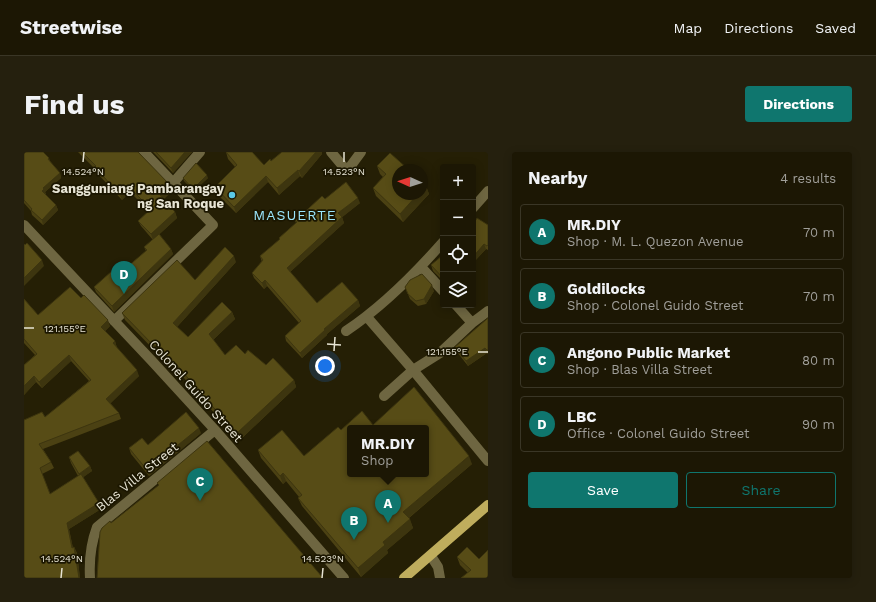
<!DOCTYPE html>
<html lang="en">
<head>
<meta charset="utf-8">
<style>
	:root { --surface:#1c1704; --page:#25200e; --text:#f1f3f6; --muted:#a09f9a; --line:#3a3626; --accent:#0f766e }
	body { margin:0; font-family:"Work Sans",sans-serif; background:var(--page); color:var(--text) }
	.controls { position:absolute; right:12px; top:12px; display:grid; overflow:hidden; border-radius:4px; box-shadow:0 2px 10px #0003 }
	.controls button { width:36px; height:36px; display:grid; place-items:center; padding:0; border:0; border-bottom:1px solid var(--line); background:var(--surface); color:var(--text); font:20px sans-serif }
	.compass { position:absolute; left:368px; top:12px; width:36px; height:36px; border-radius:50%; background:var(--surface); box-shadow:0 2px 10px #0003; rotate:273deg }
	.you { position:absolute; left:301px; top:214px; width:14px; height:14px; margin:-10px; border:3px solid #fff; border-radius:50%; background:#1a73e8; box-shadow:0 0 0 6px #1a73e833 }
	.badge { display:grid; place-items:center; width:26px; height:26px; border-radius:50%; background:var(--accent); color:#fff; font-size:13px; font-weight:700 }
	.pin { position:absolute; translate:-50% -33px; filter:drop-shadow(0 1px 2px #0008) }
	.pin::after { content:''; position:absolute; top:21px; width:14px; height:12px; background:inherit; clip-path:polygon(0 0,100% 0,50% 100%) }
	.popup { position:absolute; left:323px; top:273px; width:82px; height:52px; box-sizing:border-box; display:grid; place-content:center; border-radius:4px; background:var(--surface); filter:drop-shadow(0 1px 3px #0005); font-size:13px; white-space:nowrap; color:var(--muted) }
	.popup b { font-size:15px; color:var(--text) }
	.popup::after { content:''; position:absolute; left:50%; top:100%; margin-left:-8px; border:8px solid transparent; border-top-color:var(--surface) }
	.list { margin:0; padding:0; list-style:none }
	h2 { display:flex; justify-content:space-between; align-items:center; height:52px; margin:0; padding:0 16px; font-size:17px }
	h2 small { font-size:13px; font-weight:400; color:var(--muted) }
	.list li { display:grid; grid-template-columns:26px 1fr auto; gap:12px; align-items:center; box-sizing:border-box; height:56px; margin:0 8px 8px; padding:0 8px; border:1px solid var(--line); border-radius:4px }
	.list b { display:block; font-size:15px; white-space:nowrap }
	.list p { margin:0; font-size:13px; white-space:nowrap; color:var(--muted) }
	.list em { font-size:13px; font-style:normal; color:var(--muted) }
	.actions { display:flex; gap:8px; padding:12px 16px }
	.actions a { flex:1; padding:9px 0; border:1px solid var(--accent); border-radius:4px; text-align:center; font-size:14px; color:var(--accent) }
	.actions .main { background:var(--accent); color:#fff }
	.icon { flex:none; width:22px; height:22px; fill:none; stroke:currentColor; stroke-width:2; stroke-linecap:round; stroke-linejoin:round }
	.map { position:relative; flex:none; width:464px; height:426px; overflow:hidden; border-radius:4px }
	header { display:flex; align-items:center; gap:24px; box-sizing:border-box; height:56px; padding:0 20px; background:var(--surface); border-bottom:1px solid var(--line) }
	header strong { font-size:19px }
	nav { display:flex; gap:22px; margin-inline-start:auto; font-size:14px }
	.intro { display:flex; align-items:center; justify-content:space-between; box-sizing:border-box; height:96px; padding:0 24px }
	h1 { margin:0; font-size:28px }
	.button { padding:10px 18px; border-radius:4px; background:var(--accent); color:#fff; font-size:14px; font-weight:700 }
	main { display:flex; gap:24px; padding:0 24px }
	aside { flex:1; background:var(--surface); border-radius:4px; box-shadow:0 2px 10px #0003 }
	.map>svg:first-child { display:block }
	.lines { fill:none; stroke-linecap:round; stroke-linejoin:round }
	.minor { stroke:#6e6641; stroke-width:10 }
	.major { stroke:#bfad5d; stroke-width:10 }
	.wall { fill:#4b4113 }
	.shaded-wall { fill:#3d350f }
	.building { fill:#574c16; stroke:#3d350f; fill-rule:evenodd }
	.ticks { fill:none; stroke:#e7e4d4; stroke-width:1.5 }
	.poi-dot { fill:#5ac8e6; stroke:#1b1600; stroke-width:1.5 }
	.labels { text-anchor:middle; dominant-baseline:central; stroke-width:3.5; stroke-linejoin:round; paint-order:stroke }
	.poi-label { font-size:13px; font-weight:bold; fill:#e7e4d4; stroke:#1b1600; text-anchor:end }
	.street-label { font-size:13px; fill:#e7e4d4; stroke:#1b1600 }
	.neighbourhood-label { font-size:14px; letter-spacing:1px; fill:#9be6fc; stroke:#1b1600 }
	.ticks-label { font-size:10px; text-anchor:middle; fill:#e7e4d4; stroke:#1b1600; stroke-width:3.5; stroke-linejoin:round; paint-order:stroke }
</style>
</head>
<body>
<header>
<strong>Streetwise</strong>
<nav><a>Map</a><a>Directions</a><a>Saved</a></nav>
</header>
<div class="intro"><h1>Find us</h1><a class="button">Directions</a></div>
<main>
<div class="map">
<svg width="464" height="426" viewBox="0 0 464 426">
	<rect width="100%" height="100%" fill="#251f05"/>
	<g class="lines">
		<path class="minor" d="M307 0 323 19 337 0
			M149 31 176 0
			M449 56 464 39
			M0 73 127 208 191 278 320 426
			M397 115 419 139
			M432 153 448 171
			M343 165 389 218 464 309
			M90 169 189 73 120 0
			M322 179C358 155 390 123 419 90
			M360 244 389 218 416 201 448 171 464 159
			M407 404 414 415 416 426
			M66 426C65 409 67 391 73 375L191 278"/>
		<path class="major" d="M380 426 464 353"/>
	</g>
	<path class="wall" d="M0 0 25 6 26 10 36 21 37 26 21 40 22 42H21L32 53 34 58 19 73 8 63 7 59 0 51Z
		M54 0H114L148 39 140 47 151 60 153 66 129 88 117 74 114 69 125 59 106 40 98 48 73 21 72 18Z
		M129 0H168L149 21Z
		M202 0 240 13 247 9 258 0H298V2L278 26 276 24 255 43 244 30 212 61 193 42 191 35 211 15 204 7Z
		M353 14 402 34 405 42 379 70 352 44 349 36 359 25 356 22Z
		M159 26H184L170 39 160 29Z
		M301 47 336 51 318 65 320 71 266 120 293 151 334 148 336 154 303 182V183L278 206 262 189 261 184 275 171 243 134 240 137 230 126 228 121 238 110 236 104 256 88 255 86 272 71 271 69Z
		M464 73V98L462 97 449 111Z
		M120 95 147 97 149 102 90 160 72 140 70 135 102 116 122 99Z
		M419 103V129L409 119 407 113Z
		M212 110 153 175 164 185 208 160 211 167 189 188 201 203 221 202 270 228 272 235 216 288 181 251 155 220 154 221 133 199 132 200 101 168 98 161Z
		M381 135 410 139 402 152 394 154 386 147Z
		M57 146 86 174 81 179 91 189 93 196 115 224 86 251 95 261 97 267 19 297 27 310 30 316 18 322 26 342 54 324 47 311 45 305 66 314 68 319 59 325 77 357 45 377 49 396 50 395 53 401 56 426H0V268L21 265 65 229 47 209 18 236 12 230 0 243V213L11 203 0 191V147L14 163Z
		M464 166V202L463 201 444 214 433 200 431 195Z
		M349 273 448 312 385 366 389 376 363 398 364 401 337 425 278 354 274 346 275 345 262 329 259 332 237 306 234 298 280 304 317 278Z
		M177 281 125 324 107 302 105 296Z
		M433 405 455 407 464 426 444 421 436 413Z"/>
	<path class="shaded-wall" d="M161 0H168L149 21 147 16Z
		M292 0H298V2L278 26 275 19Z
		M274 18 276 24 255 43 253 36Z
		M36 21 37 26 21 40 22 42 19 44 18 39 19 36Z
		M183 23 184 26 170 39 169 37Z
		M242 24 244 30 212 61 210 55Z
		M146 33 148 39 138 48 136 43Z
		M104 34 106 40 98 48 96 43Z
		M402 34 405 42 379 70 376 62 394 42H398V38Z
		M334 46 336 51 316 67 314 61Z
		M32 53 34 58 19 73 18 68Z
		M151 60 153 66 129 88 127 82Z
		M318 65 320 71 265 121 263 116Z
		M460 92 462 97 449 111V105Z
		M147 97 149 102 90 160 88 154Z
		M210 104 212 110 151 177 149 171Z
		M18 108 20 114 0 134V126Z
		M241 128 243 134 240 137 238 131Z
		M408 133 410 139 402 152 400 147Z
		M334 148 336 154 303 182V183L278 206 276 201 300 177Z
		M208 160 211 167 188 189 185 182Z
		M84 168 86 174 79 181 77 175Z
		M91 189 93 196 89 191Z
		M131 193 133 199 132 200 130 194Z
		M461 196 463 201 444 214 442 209Z
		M45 203 47 209 18 236 15 230Z
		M153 213 155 220 154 221 151 214Z
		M113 218 115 224 85 253 82 247Z
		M10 224 12 230 0 243V234Z
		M270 228 272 235 216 288 213 281Z
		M175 276 177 281 125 324 123 318Z
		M445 304 448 312 382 368 379 360Z
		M66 314 68 319 57 327 55 322Z
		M259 321 262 329 259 332 256 324Z
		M75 351 77 357 45 377 50 402 48 396 43 371Z
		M386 367 389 376 363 398 364 401 337 425 334 416 359 390Z
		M50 395 53 401 56 426H55Z"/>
	<path class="building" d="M0 0H19L25 6 24 7 36 21 19 36 20 37 18 39 32 53 18 68 7 58 8 57 0 48Z
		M58 0H114L146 33 136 43 151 60 127 82 114 69 127 57 104 34 96 43 71 15 72 14Z
		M132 0H161L147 16Z
		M202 0H228L240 13 246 7 247 9 258 0H292L275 19 274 18 253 36 242 24 210 55 191 35 213 13Z
		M366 1 385 18H374V42H394L376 62 349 36 362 22 353 14Z
		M172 11 183 23 169 37 159 26Z
		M322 30 334 46 314 61 318 65 263 116 293 151 318 130 334 148 300 177 301 178 276 201 261 184 277 169 241 128 238 131 228 121 239 108 236 104 256 87 255 86 273 70 271 69 298 44 301 47Z
		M398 30 402 34 398 38Z
		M453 66 464 73V93L463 94 460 92 449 105V72Z
		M135 82 147 97 88 154 70 135 98 110 102 116 123 98 120 95Z
		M3 91 18 108 0 126V92L1 93Z
		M201 95 210 104 149 171 164 185 198 150 208 160 185 182 201 203 212 193 221 202 224 198 242 213 249 206 270 228 213 281 179 244 153 213 151 214 131 193 130 194 98 161 153 108 171 128Z
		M419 103V126L407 113Z
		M398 122 408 133 400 147 392 149 384 142 381 135 386 128Z
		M46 135 57 146 60 143 84 168 77 175 91 189 89 191 113 218 82 247 95 261 15 292 27 310 16 316 26 342 57 322 75 351 43 371 48 396 50 395 55 426H0V268L18 260 21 265 67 228 45 203 15 230 10 224 0 234V213L13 202 0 187V147L14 163Z
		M464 166V198H463L461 196 442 209 431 195Z
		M390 235 445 304 379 360 386 367 359 390 361 393 334 416 274 346 278 343 259 321 256 324 234 298 258 278 280 304 314 275 317 278 338 259 349 273ZM326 276H402V322H326Z
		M162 260 175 276 123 318 105 296 118 286 124 293Z
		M183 289 299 426H73L76 380 78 376 86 369 87 371 135 333 133 331Z
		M54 299 66 314 55 322 45 305Z
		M443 395 455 407 464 398V426H437L447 418 433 405Z"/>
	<path class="ticks" d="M59 10 60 0M320 10V0M0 176H10M303 192 317 193M310 199 311 185M454 200H464M37 426 38 416M298 426 299 416"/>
	<circle class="poi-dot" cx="208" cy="43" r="4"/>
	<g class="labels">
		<g class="poi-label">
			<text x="200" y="36">Sangguniang Pambarangay<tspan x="200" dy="15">ng San Roque</tspan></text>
		</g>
		<g class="street-label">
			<text transform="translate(172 239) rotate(48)">Colonel Guido Street</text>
			<text transform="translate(113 325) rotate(-39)">Blas Villa Street</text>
		</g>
		<g class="neighbourhood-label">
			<text x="271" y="63">MASUERTE</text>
		</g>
	</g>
	<g class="ticks-label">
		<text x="59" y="23">14.524°N</text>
		<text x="320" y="23">14.523°N</text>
		<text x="41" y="180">121.155°E</text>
		<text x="423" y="203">121.155°E</text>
		<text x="38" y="410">14.524°N</text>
		<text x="299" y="410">14.523°N</text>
	</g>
</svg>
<div class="controls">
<button>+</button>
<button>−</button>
<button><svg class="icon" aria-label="locate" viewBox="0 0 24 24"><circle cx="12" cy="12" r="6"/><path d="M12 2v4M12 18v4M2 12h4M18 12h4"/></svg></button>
<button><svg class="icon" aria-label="layers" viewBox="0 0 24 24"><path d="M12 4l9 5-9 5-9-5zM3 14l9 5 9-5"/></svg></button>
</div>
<svg class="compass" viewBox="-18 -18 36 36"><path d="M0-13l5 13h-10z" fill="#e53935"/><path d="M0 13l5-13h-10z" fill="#a09f9a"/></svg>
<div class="you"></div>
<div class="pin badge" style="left:364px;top:371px">A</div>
<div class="popup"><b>MR.DIY</b>Shop</div>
<div class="pin badge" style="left:330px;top:388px">B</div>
<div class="pin badge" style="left:176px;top:349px">C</div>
<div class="pin badge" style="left:100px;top:142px">D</div>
</div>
<aside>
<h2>Nearby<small>4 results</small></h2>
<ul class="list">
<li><span class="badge">A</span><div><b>MR.DIY</b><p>Shop · M. L. Quezon Avenue</p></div><em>70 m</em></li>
<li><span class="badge">B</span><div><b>Goldilocks</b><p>Shop · Colonel Guido Street</p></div><em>70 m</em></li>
<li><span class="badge">C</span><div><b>Angono Public Market</b><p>Shop · Blas Villa Street</p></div><em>80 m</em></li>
<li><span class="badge">D</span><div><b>LBC</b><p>Office · Colonel Guido Street</p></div><em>90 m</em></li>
</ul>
<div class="actions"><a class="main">Save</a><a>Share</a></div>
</aside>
</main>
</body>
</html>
